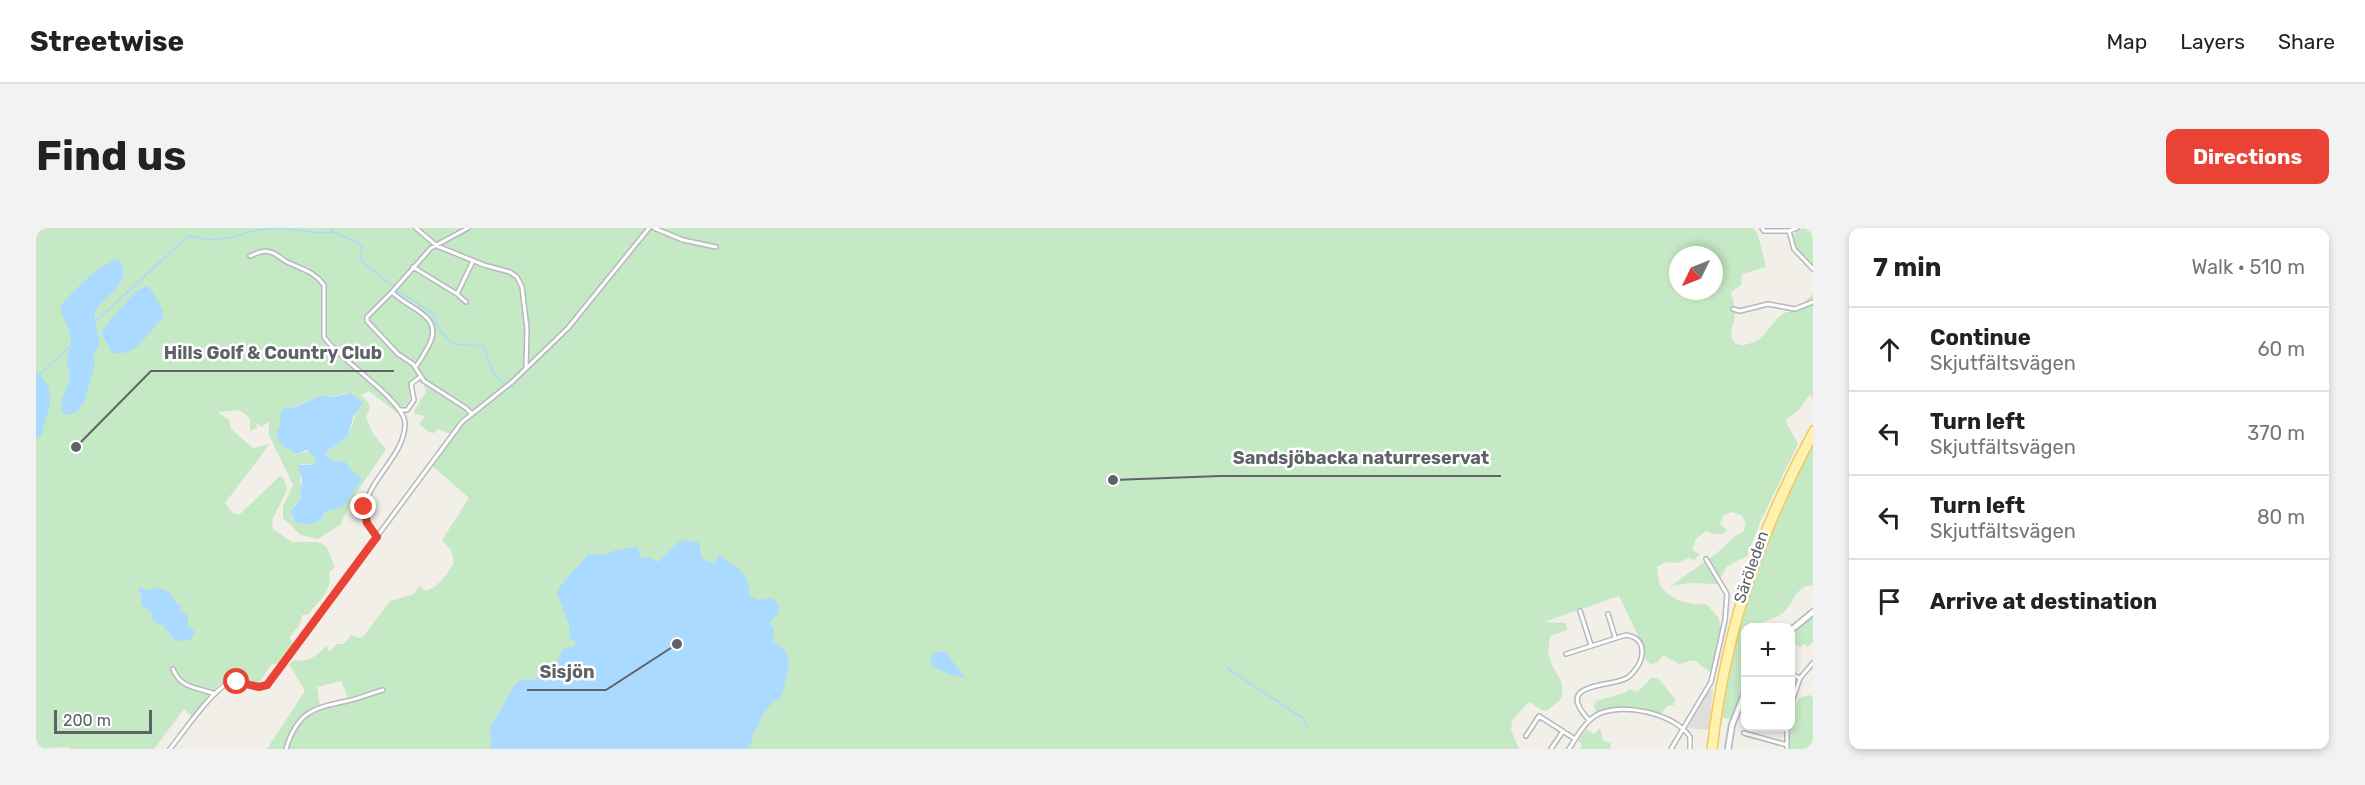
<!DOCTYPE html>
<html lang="en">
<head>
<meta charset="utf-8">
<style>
	:root { --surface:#fff; --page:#f2f2f2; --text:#222; --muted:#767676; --line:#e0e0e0; --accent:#ea4335 }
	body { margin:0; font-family:Rubik,sans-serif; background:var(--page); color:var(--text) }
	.controls { position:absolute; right:18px; bottom:18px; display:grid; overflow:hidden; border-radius:12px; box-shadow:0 3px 9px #0003 }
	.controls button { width:54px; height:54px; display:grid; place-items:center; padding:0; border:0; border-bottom:2px solid var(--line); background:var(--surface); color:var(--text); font:30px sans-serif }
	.compass { position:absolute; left:1633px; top:18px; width:54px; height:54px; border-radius:50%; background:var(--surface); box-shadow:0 3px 9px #0003; rotate:227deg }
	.scale { position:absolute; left:18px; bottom:15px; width:98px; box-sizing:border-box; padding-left:6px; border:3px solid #5f6368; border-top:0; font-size:16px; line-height:21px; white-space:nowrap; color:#5f6368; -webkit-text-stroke:4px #fff; paint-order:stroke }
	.stop { position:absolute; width:18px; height:18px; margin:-14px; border:4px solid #ea4335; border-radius:50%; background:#fff }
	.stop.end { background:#ea4335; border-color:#fff; box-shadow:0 2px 6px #0008 }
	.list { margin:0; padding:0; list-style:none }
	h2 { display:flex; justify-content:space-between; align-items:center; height:78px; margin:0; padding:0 24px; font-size:26px }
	h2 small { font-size:20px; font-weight:400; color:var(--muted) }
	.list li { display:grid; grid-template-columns:39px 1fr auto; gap:18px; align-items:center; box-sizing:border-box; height:84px; padding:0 24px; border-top:2px solid var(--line) }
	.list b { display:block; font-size:22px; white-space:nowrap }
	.list p { margin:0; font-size:20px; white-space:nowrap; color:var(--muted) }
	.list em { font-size:20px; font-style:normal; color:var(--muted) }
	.icon { flex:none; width:33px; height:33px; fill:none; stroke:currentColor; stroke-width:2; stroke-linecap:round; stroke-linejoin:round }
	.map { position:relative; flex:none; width:1777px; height:521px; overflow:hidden; border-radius:12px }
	header { display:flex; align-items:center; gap:36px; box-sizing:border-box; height:84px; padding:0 30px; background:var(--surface); border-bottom:2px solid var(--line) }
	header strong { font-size:28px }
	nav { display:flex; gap:33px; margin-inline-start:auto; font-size:21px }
	.intro { display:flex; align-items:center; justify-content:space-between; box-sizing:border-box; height:144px; padding:0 36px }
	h1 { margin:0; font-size:42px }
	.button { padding:15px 27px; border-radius:12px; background:var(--accent); color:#fff; font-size:21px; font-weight:700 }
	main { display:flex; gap:36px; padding:0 36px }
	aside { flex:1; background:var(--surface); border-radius:12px; box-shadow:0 3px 9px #0003 }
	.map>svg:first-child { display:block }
	.industrial { fill:#e0deda }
	.green { fill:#c5e8c5; fill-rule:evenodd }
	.water { fill:#aadaff }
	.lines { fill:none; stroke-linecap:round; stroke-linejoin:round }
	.stream { stroke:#aadaff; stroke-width:1.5 }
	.street-casing { stroke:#b5b8bc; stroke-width:6 }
	.secondary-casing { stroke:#b6babf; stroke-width:8 }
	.primary-casing { stroke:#f2c960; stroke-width:8 }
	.street { stroke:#fff; stroke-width:3 }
	.secondary { stroke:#fff; stroke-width:4.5 }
	.primary { stroke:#fff2af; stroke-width:5 }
	.route { stroke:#ea4335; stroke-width:8 }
	.labels { text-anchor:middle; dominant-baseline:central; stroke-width:5; stroke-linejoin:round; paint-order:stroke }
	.street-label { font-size:16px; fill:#5f6368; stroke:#fff }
	.leader { fill:none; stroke:#5f6368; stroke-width:2 }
	.callout-dot { fill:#5f6368; stroke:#fff; stroke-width:2 }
	.callout-label { font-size:18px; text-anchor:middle; font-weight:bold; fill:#5f6368; stroke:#fff; stroke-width:5; stroke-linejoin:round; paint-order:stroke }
</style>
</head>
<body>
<header>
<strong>Streetwise</strong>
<nav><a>Map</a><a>Layers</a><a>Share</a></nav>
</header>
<div class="intro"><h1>Find us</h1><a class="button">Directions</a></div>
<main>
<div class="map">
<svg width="1777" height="521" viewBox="0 0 1777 521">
	<rect width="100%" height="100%" fill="#f1efe8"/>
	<path class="industrial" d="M1677 461 1673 502 1652 500 1671 464Z"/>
	<path class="green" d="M0 0H1717L1722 7 1730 39 1706 46 1705 57 1695 64C1697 72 1699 79 1699 87 1699 94 1693 105 1696 110 1697 115 1702 117 1707 117 1735 115 1736 81 1759 83L1777 66V171L1774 166 1763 182 1749 192 1762 216 1725 292 1711 328 1691 338 1681 356 1654 355 1635 358 1681 325 1698 309 1708 303 1710 295 1705 287 1695 284 1687 288 1684 296 1691 302 1687 306H1676L1670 303 1660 311 1656 322 1664 326 1658 332 1653 330 1641 335 1630 334 1621 339C1622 343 1622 349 1623 354 1630 371 1654 378 1670 376L1682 389 1685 400 1677 446 1658 432 1643 436 1627 427 1621 435 1614 436 1607 428V418L1583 368 1508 394 1530 395 1531 402 1514 408 1512 423 1515 435 1526 455V470L1511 483 1506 482 1493 474 1476 492 1475 502 1483 521H231L269 463 253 436 258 432C274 435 280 427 291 418L293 424 301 416H308L315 407 323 410 327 409 354 373 378 366 383 358 390 363C403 359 411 346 418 335L415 322 406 312 433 270 393 235 415 206 401 201 398 205 393 204 383 196 389 188 379 186 378 183 390 164 388 157 381 152 373 158C377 171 371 178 361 185L333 163 325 167 332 174 334 180 330 189 337 206 350 221 317 270 304 297 282 311 265 307 247 290V279L257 257 233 207V194L225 199 220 195 221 200 214 203V191C203 178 198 183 182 184L194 193V200L217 220 234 216 189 275 196 284 203 287 244 248 248 251 251 262 236 292 237 301 256 314H282L290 318 299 339 293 344C297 364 283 371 272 387H266L264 396 253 410 260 418 241 436H236C230 442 227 452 220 457L199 451 182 457 156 489 148 481 118 521H36L32 519 0 521ZM1642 27H1678V63H1642ZM312 165 324 173 312 209 291 223 290 227 297 233H309L316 243 326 251 307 279 289 284 286 291 270 297 257 291 254 283C257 278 262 275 264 271 268 259 261 247 265 236L278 237 280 231C273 221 270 224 260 226 251 222 243 215 243 206 244 170 286 171 312 165ZM305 453 312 470 284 477 281 459Z
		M1767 0H1777V38L1760 20 1757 9 1760 3Z
		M1777 211V358C1760 356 1757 377 1747 385 1740 390 1715 398 1710 400L1709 408 1707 412C1717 437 1706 464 1697 488L1695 491 1688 490 1684 486 1705 387 1743 280Z
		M1777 388V414L1772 418 1768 416 1764 419 1755 414V405Z
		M1615 450H1622L1639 471 1638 477 1631 478 1625 486C1604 478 1582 476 1561 484L1558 479 1560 473 1591 464 1593 461 1602 464Z
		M1774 467 1777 470V521H1752C1753 504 1752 485 1763 470Z
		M1564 500 1567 513 1575 515 1574 521H1544L1546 516 1542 513 1550 501 1558 506Z"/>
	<path class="water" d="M82 31C102 56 62 69 59 86 57 99 64 105 63 118L57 126 59 135 51 164 48 175 39 185 29 187C19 175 31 164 33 153 35 146 32 141 31 134 30 128 35 122 35 116 36 103 27 92 24 80 33 65 66 35 82 31Z
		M110 58 113 59 126 80 127 90C110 105 102 129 76 125L67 109 66 102 98 65Z
		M0 144C3 148 8 151 10 155 20 171 9 189 6 206L0 211Z
		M315 165 327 175 317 189 312 209 291 223 290 227 297 233H309L315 242 326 251 307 279 289 284 286 291 272 297 259 294 254 283 264 272 266 252 262 237H278L280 231 271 222 260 226 247 218 240 208 244 196 245 184 249 180 259 179 286 167 296 169Z
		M648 312 663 314 665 327 668 332 679 335 684 326C695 339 715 342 713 367L722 372 736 370 743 378 742 386 733 396 738 400 737 414C757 423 754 438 749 454 747 461 748 465 743 472H738L725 489 722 499 717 505 715 515 711 521H454C457 513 453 505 455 498 458 491 461 488 465 482 474 468 477 446 498 453L500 448H504L514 439 520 438 527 420H533L539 418V413L534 411 533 397 521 365C527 350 544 338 553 325L569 327 580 322 602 319 604 330 613 329 622 334 641 315Z
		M105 359 113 363 121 359C134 365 134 363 141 376H146L144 382 152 388V397L159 404 154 412 139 413 128 398 118 393 114 383 105 377 106 369 102 361Z
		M909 423 929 450 910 445 896 438 895 428 901 424Z"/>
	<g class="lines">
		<path class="stream" d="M297 4 326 17 325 33 358 59
			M361 62 396 85 404 103 417 116 447 118 458 147 470 156
			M58 95 152 8 175 12 198 9 220 2 244 0 284 5 295 4 298 0
			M0 150 35 117
			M473 158 479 160
			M1191 440 1268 491 1271 500"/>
		<defs>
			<path id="street" d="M380 0 401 18 448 37 474 44 481 49 486 59 491 101 490 140
				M618 0 647 12 680 19
				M1726 0 1728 3H1753L1761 0
				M1753 3 1758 21 1777 41
				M214 28C221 25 227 22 234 24 240 25 245 31 251 34 265 41 278 43 288 57V109C302 131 368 172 369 195 370 237 303 267 341 309
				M377 39 421 66 430 74
				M356 64 395 20 432 0
				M421 66 437 33
				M1697 81 1704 83 1732 76 1759 81 1777 74
				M379 139C385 133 388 125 392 119 410 87 373 82 356 64L331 89V93L362 126 377 136 388 153 430 180 435 185
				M364 182H371L378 172 375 156 384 149
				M1544 383 1555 417
				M1572 386 1579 409
				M1530 426 1590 407C1597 408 1603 411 1605 417 1607 423 1606 431 1603 436 1600 441 1596 447 1591 450 1572 460 1517 454 1553 492
				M137 441C145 461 161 459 179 466
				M1754 446 1764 450 1754 480
				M1764 450 1777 435
				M1709 487H1710
				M1708 505 1751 517
				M1490 508 1503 488 1539 511
				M134 521C146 506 177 461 193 455 204 452 216 458 226 459L233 454 426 194 476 154 532 100 613 0
				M250 521C261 484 277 480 311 473 323 471 335 465 347 462
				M1515 521 1527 503
				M1533 521C1540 510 1548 495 1559 488 1583 473 1639 485 1654 509V521
				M1635 521 1675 454 1689 392 1691 366 1670 331
				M1751 521V499"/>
			<path id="secondary" d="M1754 403 1777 384
				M1692 521 1696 497 1710 462"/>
			<path id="primary" d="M1674 521C1688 402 1719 306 1777 201
				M1678 521C1691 406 1723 312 1777 210"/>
		</defs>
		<use href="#street" class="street-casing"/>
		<use href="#secondary" class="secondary-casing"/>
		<use href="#primary" class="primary-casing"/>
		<use href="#street" class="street"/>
		<use href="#secondary" class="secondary"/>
		<use href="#primary" class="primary"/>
	</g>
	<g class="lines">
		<path class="route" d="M201 454 223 459 231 457 337 314 341 309 331 295 328 279"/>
	</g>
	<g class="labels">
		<g class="street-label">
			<text transform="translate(1715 339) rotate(-71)">Säröleden</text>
		</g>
	</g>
	<path class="leader" d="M40 219L115 143H358M1077 252L1184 248H1465M641 416L570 462H491"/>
	<g class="callout-dot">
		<circle cx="40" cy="219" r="6"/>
		<circle cx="1077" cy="252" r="6"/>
		<circle cx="641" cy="416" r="6"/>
	</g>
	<g class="callout-label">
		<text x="237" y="131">Hills Golf &amp; Country Club</text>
		<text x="1325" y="236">Sandsjöbacka naturreservat</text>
		<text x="531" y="450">Sisjön</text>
	</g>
</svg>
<div class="controls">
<button>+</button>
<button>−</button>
</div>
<svg class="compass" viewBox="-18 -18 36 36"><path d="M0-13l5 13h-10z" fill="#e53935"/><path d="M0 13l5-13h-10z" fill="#767676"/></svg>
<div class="scale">200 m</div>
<div class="stop" style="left:201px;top:454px"></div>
<div class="stop end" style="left:328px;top:279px"></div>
</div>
<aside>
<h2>7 min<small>Walk · 510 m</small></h2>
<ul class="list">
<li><svg class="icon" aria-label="ahead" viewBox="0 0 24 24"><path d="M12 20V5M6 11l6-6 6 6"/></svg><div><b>Continue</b><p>Skjutfältsvägen</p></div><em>60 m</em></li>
<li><svg class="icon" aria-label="left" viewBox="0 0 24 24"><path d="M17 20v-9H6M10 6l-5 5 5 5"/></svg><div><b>Turn left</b><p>Skjutfältsvägen</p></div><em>370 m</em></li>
<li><svg class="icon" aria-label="left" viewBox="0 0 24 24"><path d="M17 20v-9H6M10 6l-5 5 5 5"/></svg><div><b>Turn left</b><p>Skjutfältsvägen</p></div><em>80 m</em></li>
<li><svg class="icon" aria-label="arrive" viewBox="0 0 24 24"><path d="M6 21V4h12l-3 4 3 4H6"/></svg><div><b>Arrive at destination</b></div></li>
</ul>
</aside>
</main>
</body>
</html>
